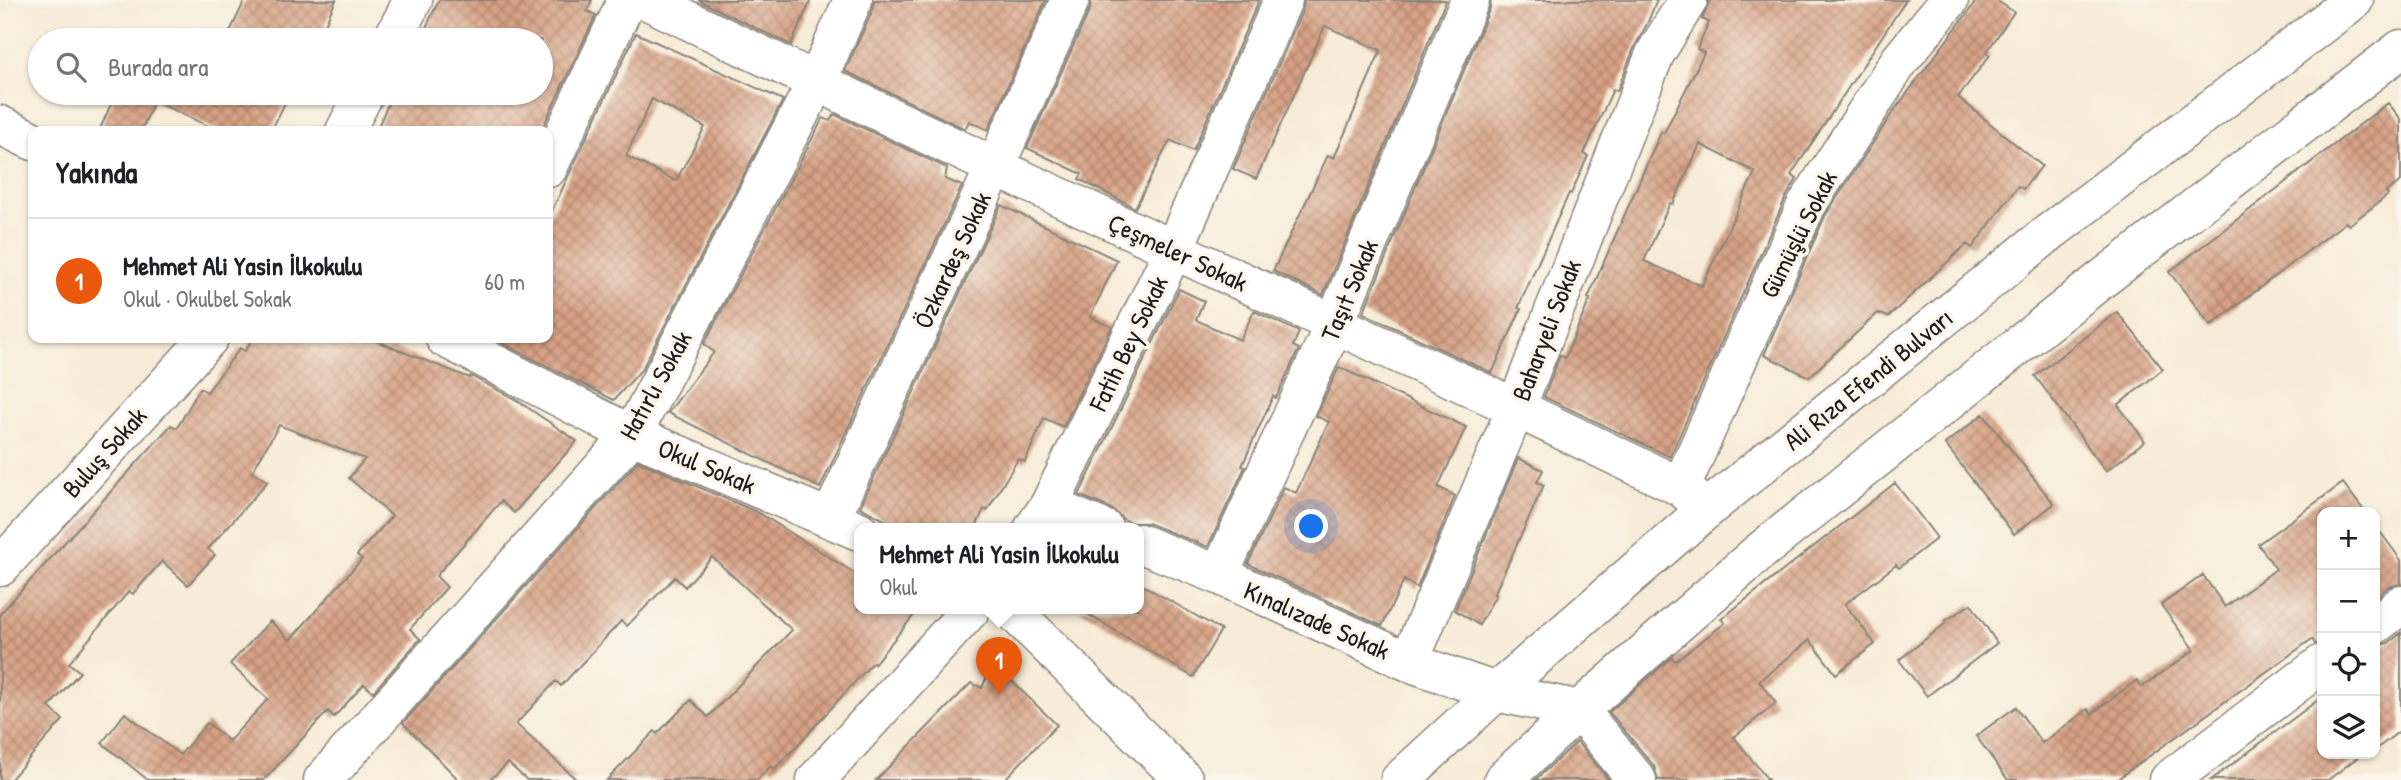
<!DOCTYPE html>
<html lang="tr">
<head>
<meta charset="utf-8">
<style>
	:root { --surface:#fff; --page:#f2f2f2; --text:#202124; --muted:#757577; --line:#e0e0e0; --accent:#ea580c }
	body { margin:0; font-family:"Patrick Hand",sans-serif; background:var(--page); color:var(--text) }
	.controls { position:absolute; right:21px; bottom:21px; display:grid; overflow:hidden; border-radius:14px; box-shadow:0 2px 5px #0004 }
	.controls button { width:63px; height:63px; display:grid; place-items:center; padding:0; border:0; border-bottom:2px solid var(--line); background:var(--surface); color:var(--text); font:35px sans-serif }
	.you { position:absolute; left:1312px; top:527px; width:24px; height:24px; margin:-18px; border:5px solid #fff; border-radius:50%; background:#1a73e8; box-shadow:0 0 0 10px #1a73e833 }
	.badge { display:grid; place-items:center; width:46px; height:46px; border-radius:50%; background:var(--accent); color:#fff; font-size:23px; font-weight:700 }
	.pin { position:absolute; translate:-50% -58px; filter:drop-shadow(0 2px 4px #0008) }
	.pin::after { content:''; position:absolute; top:37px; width:24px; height:21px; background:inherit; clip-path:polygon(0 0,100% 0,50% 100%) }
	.popup { position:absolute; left:854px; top:523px; width:290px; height:91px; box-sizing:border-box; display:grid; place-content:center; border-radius:14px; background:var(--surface); filter:drop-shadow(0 2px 5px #0005); font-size:23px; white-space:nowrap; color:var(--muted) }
	.popup b { font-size:26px; color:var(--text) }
	.popup::after { content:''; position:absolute; left:50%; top:100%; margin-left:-14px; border:14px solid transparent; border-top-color:var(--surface) }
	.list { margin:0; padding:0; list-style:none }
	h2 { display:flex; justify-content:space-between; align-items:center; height:91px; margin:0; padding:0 28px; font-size:30px }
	h2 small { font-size:23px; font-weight:400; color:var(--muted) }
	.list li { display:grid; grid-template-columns:46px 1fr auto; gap:21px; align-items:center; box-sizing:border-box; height:126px; padding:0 28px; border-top:2px solid var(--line) }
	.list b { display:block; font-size:26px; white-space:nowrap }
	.list p { margin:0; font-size:23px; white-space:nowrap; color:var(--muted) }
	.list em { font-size:23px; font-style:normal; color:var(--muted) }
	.icon { flex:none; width:38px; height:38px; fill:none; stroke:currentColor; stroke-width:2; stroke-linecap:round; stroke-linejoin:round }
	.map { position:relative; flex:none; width:2401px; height:780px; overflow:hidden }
	.search { position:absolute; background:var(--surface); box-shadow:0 2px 5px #0004; left:28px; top:28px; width:525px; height:77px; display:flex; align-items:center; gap:18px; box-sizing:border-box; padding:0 24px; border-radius:38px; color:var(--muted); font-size:26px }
	.panel { position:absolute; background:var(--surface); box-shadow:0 2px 5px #0004; left:28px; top:126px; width:525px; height:217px; border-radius:14px }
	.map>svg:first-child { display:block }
	.building { fill:url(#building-cross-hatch); fill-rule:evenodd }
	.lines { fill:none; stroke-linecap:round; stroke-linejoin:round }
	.minor-casing { stroke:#898479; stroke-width:41 }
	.major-casing { stroke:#898479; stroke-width:41 }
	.minor { stroke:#fff; stroke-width:38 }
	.major { stroke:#fff; stroke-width:38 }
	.labels { text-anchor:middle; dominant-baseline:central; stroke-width:7; stroke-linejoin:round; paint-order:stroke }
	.street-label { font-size:26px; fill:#1c1c1c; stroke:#fbf7ec }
</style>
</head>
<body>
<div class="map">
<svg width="2401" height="780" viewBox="0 0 2401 780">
	<defs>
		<pattern id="building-cross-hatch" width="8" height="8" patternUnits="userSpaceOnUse" patternTransform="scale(1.75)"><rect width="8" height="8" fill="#d8a285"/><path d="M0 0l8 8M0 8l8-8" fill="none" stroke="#ae836c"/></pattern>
	</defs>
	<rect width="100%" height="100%" fill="#fbf7ec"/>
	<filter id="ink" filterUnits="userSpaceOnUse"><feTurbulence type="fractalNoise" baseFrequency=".0143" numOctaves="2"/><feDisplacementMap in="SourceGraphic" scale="14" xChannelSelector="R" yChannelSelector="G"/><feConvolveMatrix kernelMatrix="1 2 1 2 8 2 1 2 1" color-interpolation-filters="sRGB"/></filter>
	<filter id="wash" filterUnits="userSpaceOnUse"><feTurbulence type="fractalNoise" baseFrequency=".00686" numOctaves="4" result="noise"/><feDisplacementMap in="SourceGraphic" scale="28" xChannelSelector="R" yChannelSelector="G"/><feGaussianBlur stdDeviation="1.57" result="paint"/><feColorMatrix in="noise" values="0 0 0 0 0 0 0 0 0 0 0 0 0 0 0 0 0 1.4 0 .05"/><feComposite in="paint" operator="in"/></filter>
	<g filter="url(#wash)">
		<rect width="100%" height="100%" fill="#f6ebd6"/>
		<g id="blocks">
			<path class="building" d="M245 0H336L318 40H226Z
				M439 0H592L587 11 596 15 541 131H376L393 93H541V40H420Z
				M698 0H811L791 45Z
				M874 0H1046L988 130 969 121 965 129 845 71 873 9Z
				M1091 0H1259L1193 151 1170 140 1135 208 1079 179 1082 174 1027 148 1090 9Z
				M1304 0H1446L1323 295 1273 271 1328 155 1334 158 1381 50 1325 26 1256 179 1233 169 1303 9Z
				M1491 0H1657L1647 24 1635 46 1617 91 1613 89 1584 154 1588 156 1571 194 1569 193 1518 308 1521 309 1492 373 1363 313 1490 8Z
				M1710 0H1906L1791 175 1797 179 1786 197 1670 457 1544 397 1560 355 1565 358 1590 299 1588 298 1661 132 1664 133 1704 53 1697 49 1709 22 1702 19ZM1700 144 1755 172 1702 286 1644 261 1670 203 1673 204Z
				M1977 0H1996L2014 12 1986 53 1990 55 1958 97 2042 166 2023 189 2018 186 1972 248 1967 244 1888 317 1878 313 1809 377 1764 355 1825 216 1893 112Z
				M636 33 783 100 642 369 614 400 492 338H548V219ZM652 99 705 127 676 181 626 156Z
				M116 93H290L271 131H219L154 101 141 131H99Z
				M2388 103 2401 119V181L2386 192 2388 195 2349 225 2346 222 2211 325 2169 272Z
				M834 114 947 168 945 179 962 186 820 488 668 413 714 352 704 344 823 118 830 121Z
				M1001 205 1117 260 1090 317 1112 327 1063 427 1044 418 1025 462 1018 459 987 511 984 509 975 529H901L860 507Z
				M1179 289 1204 301 1196 320 1240 340 1254 311 1299 332 1293 346 1299 349 1276 398 1273 396 1242 466 1245 467 1208 547 1147 523H1132L1123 519 1112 509 1079 495Z
				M2117 312 2163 369 2118 405 2145 441 2106 471 2035 376Z
				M253 338H368L470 378 471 376 515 399 577 441 514 513 501 501 436 576 447 587 410 629 420 639 373 692 364 684 334 717 328 711 264 780H148L102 743 125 713 180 755 207 723 229 741 268 699 230 664 270 621 290 640 362 559 357 555 392 516 349 478 365 459 279 425 252 472 268 481 208 549 215 555 188 585 162 561 133 594 129 591 69 663 80 672 49 707 63 720 10 780H0V614L171 425 177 428 200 388 207 392 240 348 245 351Z
				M1339 367 1466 427 1438 487 1455 496 1417 588 1404 580 1382 626 1248 564 1284 487 1296 493 1329 422 1316 416Z
				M1983 414 2054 504 2014 534 1945 444Z
				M1518 458 1543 470 1537 482 1544 485 1494 594 1496 595 1479 625 1455 610Z
				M638 461 759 513 859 576V609H919L874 664 873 662 795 748 774 769 771 766 757 780H607L655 731 657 734 691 700 708 717 792 630 712 557 685 587 675 577 627 626 621 621 561 686 556 681 516 724 577 780H527L508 763 490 780H459L403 723Z
				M1895 483 1937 538 1899 568 1896 565 1845 604 1875 644 1836 674 1810 640 1759 681 1776 703 1734 737 1768 780H1658L1654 766 1609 712 1672 657 1675 661 1725 623 1721 619Z
				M2343 483 2365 512H2322V643L2315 644 2312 639 2116 780H2008L1976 736 2016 707 2042 743 2088 709 2091 714 2137 680 2142 687 2194 650 2161 605 2203 575 2225 607 2276 569 2258 544Z
				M2375 525 2401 560V584L2388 587 2375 598Z
				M1139 583 1221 630 1193 677 1079 609H1139Z
				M1971 604 1997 643 1927 696 1899 660 1946 623 1945 621Z
				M2401 633V730L2375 750V646L2388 643Z
				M993 663 1057 725 1004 780H876L971 683 982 688Z
				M2322 697V754H2362L2328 780H2211Z
				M1577 742 1609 780H1535Z"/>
		</g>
	</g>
	<g filter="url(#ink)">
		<use href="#blocks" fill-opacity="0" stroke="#898479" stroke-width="2"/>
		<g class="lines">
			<defs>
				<path id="minor" d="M646 0 995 167 1516 408 1681 487 1707 509
					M392 40 413 0
					M0 125 33 141
					M345 131 365 93
					M548 168 627 0
					M445 338 632 435 859 531
					M1681 487 1806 206 1900 60 1949 0
					M1049 506 1104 529
					M830 519 995 167 1070 0
					M1033 529 1049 506 1174 249 1283 0
					M1139 543 1219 575 1409 662 1496 692 1579 710 1637 780
					M0 567 209 338
					M1219 575 1334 325 1470 0
					M1011 609 1184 780
					M2375 625 2401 605
					M1409 662 1516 408 1655 54 1688 0
					M323 780 632 435 816 83 853 0
					M816 780 971 609
					M2169 780 2322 664"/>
				<path id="major" d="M1400 780 1496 692 1707 509 2050 232 2354 0
					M1503 780 1579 710 1757 554 2093 286 2401 49"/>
			</defs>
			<use href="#minor" class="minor-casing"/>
			<use href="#major" class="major-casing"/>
			<use href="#minor" class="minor"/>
			<use href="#major" class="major"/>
		</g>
	</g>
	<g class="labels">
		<g class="street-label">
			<text transform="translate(1798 234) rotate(-63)">Gümüşlü Sokak</text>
			<text transform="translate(1178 252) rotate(25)">Çeşmeler Sokak</text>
			<text transform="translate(952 260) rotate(-65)">Özkardeş Sokak</text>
			<text transform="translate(1349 290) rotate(-67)">Taşıt Sokak</text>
			<text transform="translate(1546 330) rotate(-69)">Baharyeli Sokak</text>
			<text transform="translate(1128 343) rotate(-64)">Fatih Bey Sokak</text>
			<text transform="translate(1868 379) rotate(-39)">Ali Rıza Efendi Bulvarı</text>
			<text transform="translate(655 385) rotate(-61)">Hatırlı Sokak</text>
			<text transform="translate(104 452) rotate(-48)">Buluş Sokak</text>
			<text transform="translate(707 466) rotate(23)">Okul Sokak</text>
			<text transform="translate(1317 620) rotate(24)">Kınalızade Sokak</text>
		</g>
	</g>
</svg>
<div class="controls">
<button>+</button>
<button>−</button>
<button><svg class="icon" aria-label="locate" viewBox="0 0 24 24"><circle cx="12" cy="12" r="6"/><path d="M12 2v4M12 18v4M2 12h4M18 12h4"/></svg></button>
<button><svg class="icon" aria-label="layers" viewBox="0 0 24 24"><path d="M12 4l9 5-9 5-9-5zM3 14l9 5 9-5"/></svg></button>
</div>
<div class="you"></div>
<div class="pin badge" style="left:999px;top:695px">1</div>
<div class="popup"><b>Mehmet Ali Yasin İlkokulu</b>Okul</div>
<div class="search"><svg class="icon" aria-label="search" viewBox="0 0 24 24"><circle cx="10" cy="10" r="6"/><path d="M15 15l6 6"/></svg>Burada ara</div>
<section class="panel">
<h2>Yakında<small></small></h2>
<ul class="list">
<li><span class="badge">1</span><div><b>Mehmet Ali Yasin İlkokulu</b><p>Okul · Okulbel Sokak</p></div><em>60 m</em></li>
</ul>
</section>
</div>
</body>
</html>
